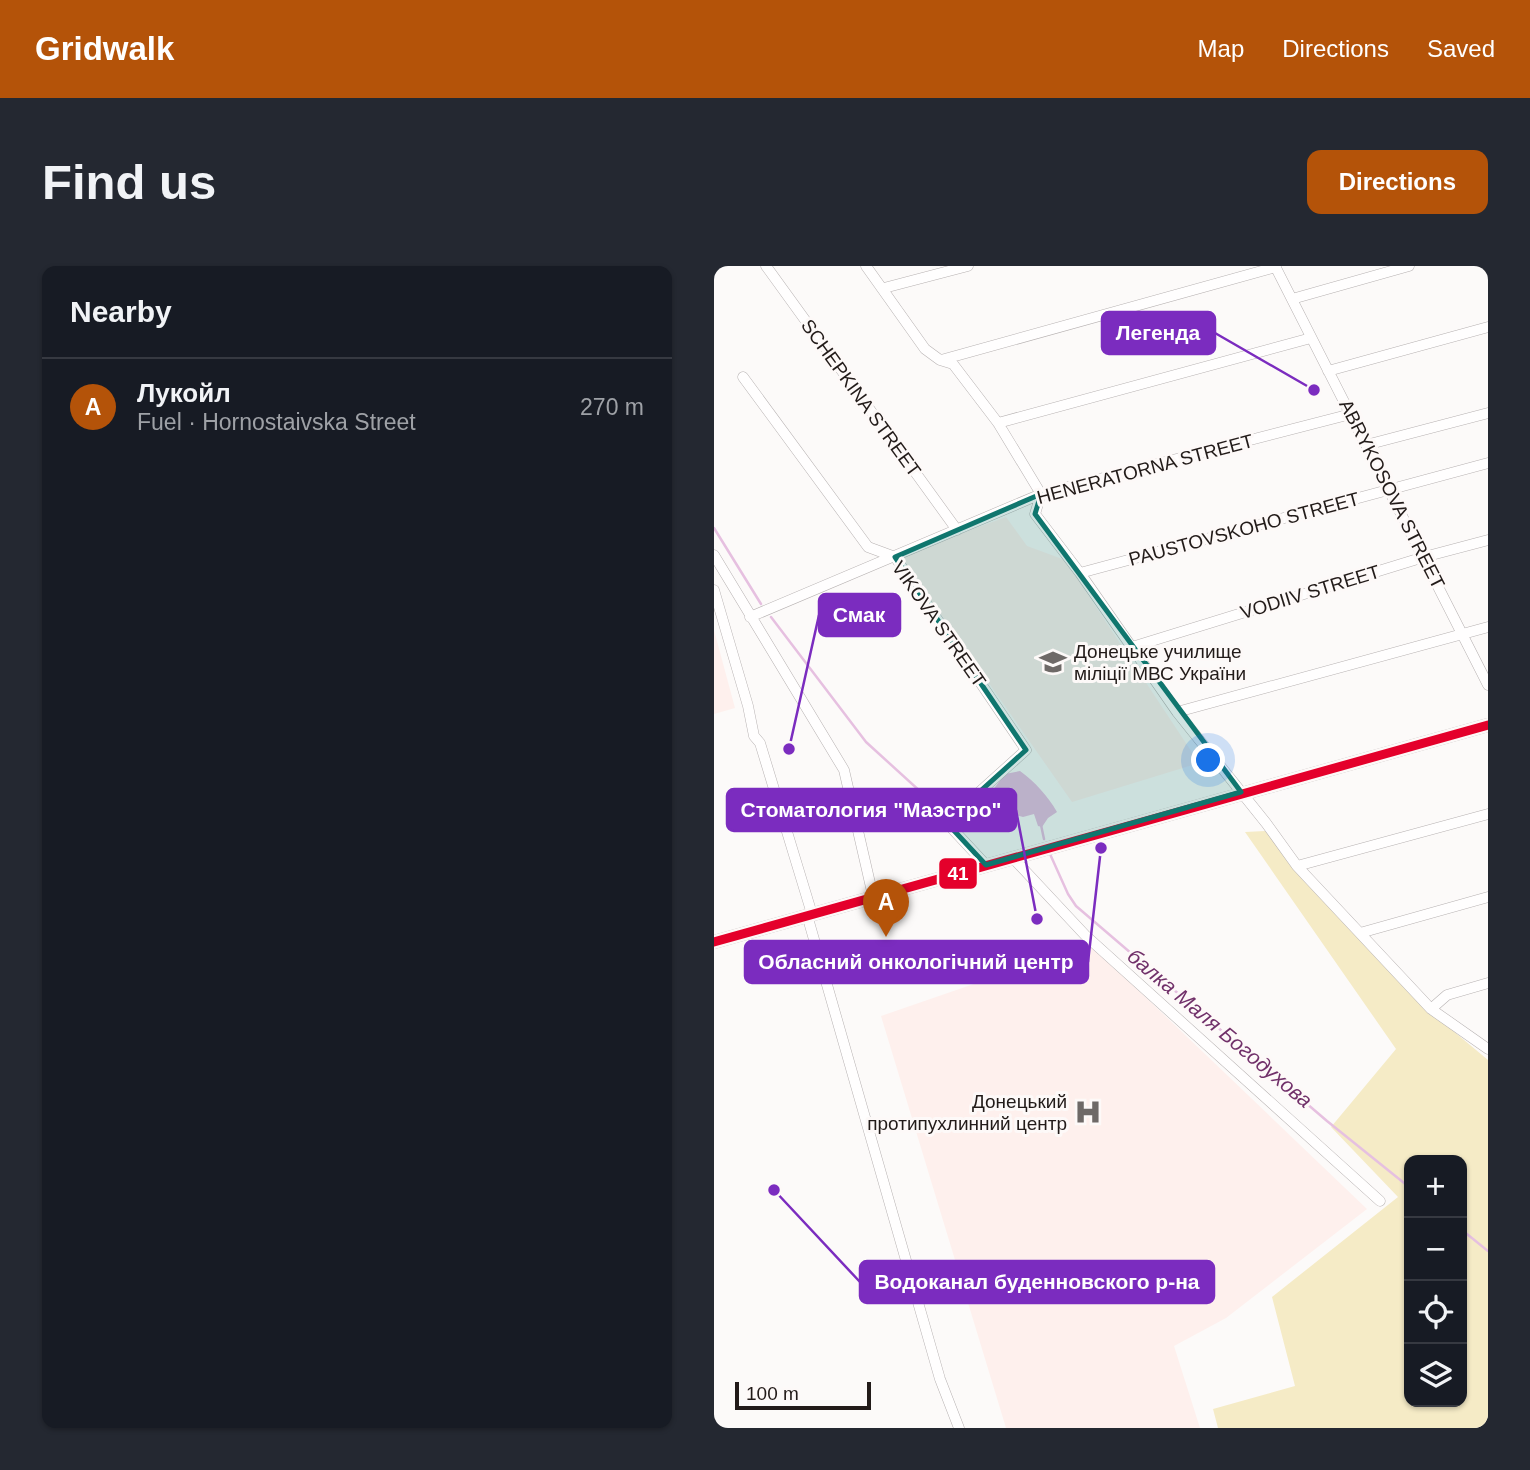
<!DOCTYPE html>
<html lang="en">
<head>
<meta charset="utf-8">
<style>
	:root { --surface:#171b24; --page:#242831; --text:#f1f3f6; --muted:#9ea1a6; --line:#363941; --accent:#b45309 }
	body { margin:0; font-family:Arial,sans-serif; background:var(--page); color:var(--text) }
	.controls { position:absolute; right:21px; bottom:21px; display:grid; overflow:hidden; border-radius:14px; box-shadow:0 2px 5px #0004 }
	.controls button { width:63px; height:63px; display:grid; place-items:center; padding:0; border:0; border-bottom:2px solid var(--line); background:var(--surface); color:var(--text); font:35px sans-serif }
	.scale { position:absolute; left:21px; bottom:18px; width:136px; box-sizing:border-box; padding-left:7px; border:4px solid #221b19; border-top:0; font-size:19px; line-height:24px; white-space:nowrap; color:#221b19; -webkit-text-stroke:5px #fdf9f8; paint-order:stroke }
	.you { position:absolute; left:495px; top:495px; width:24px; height:24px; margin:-18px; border:5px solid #fff; border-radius:50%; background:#1a73e8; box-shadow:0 0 0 10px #1a73e833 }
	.badge { display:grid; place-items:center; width:46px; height:46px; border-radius:50%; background:var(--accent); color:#fff; font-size:23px; font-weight:700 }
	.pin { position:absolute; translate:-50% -58px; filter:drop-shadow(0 2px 4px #0008) }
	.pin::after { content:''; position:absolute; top:37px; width:24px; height:21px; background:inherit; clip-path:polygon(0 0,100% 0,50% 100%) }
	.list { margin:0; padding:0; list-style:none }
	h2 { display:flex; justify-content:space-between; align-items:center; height:91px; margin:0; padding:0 28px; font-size:30px }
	h2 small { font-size:23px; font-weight:400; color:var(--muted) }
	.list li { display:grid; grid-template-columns:46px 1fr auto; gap:21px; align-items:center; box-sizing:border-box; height:98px; padding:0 28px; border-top:2px solid var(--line) }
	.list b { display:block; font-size:26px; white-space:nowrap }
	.list p { margin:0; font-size:23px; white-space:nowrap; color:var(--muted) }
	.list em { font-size:23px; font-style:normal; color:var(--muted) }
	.icon { flex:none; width:38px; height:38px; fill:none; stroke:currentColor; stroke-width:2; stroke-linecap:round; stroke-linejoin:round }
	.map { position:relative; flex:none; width:774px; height:1162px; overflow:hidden; border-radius:14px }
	header { display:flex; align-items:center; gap:42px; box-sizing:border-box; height:98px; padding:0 35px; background:var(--accent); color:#fff }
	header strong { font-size:33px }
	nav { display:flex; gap:38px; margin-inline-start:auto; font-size:24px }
	.intro { display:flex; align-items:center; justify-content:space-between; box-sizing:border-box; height:168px; padding:0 42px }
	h1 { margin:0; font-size:49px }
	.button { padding:18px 32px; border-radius:14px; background:var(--accent); color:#fff; font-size:24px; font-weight:700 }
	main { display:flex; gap:42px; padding:0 42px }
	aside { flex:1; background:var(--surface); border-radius:14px; box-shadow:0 2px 5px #0004 }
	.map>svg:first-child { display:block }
	.built { fill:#fef0ed }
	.green { fill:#f5ebc6; fill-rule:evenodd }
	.water { fill:#e6c0e0 }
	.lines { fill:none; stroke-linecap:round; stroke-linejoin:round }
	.stream { stroke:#e6c0e0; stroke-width:2.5 }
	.minor-casing { stroke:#b7b2b2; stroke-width:11 }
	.major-casing { stroke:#b7b2b2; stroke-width:14 }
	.minor { stroke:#fffefe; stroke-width:10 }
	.major { stroke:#fffefe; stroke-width:12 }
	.bus-1-casing { stroke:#fdf9f8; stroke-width:14 }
	.bus-1 { stroke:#e4002b; stroke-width:9 }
	.marked { fill:#0f766e; fill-opacity:0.2; stroke:#0f766e; stroke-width:5; stroke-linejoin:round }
	.labels { text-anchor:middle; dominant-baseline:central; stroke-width:6; stroke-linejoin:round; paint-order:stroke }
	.street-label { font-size:19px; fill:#221b19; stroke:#fdf9f8 }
	.poi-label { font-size:19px; fill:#221b19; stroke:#fdf9f8; text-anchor:start }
	.water-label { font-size:21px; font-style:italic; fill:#71316a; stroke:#fdf9f8 }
	.leader { fill:none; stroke:#7b2cbf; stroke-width:2.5 }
	.callout-dot { fill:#7b2cbf; stroke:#fdf9f8; stroke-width:2.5 }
	.callout { fill:#7b2cbf; stroke:#7b2cbf; stroke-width:2.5 }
	.callout-label { font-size:21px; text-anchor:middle; font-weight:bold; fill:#fff }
	.line-badge { stroke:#fdf9f8; stroke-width:2.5 }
	.badge-label { font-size:19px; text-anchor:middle; font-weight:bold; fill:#fff }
</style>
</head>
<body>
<header>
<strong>Gridwalk</strong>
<nav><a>Map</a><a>Directions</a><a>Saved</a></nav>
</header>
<div class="intro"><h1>Find us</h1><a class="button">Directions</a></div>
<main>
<aside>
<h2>Nearby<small></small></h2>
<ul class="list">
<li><span class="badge">A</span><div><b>Лукойл</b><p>Fuel · Hornostaivska Street</p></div><em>270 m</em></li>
</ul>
</aside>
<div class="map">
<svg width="774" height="1162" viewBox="0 0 774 1162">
	<rect width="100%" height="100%" fill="#fcfaf9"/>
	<path class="built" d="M292 251 313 280 351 294 485 497 358 536 186 290Z
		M0 364 21 442 0 448Z
		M376 678 653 943 512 1052 460 1080 486 1162H292L167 750Z"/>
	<path class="green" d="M551 565 713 743 774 794V1162H504L499 1143 581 1120 558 1031 684 931 617 861 682 783 531 566ZM695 894H748V1136H695Z"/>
	<path class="water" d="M306 505C321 516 334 530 343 546L334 552 328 561 324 560 320 548 309 551 298 548 278 525 291 508Z"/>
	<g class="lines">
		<path class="stream" d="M0 262 47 338
			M57 351 152 476 230 547
			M242 557 290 537
			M327 559 330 573
			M336 588 354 628 362 640 613 855 695 921
			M748 964 774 985"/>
		<defs>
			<path id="minor" d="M52 0 243 264
				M152 0 211 83 226 94 239 98 284 157 327 228 321 248 366 307 463 446 552 557 583 600 717 743 774 783
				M561 0 774 419
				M170 22 254 0
				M578 33 695 0
				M227 94 562 1
				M614 105 774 61
				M29 111 154 281 181 291 312 484 232 556 272 599
				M284 157 597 72
				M652 179 774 147
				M0 289 130 504 159 630
				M366 307 774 197
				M0 324 34 440 40 470 46 477 98 648
				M36 351 327 228 637 148
				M418 381 710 291 774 274
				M463 446 774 361
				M299 592 371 669 666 935
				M583 600 774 548
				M93 649 226 1113 245 1162
				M646 667 774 631
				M717 743 733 729 774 717"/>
			<path id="major" d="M0 676 774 459"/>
		</defs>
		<use href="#minor" class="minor-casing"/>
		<use href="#major" class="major-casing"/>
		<use href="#minor" class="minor"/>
		<use href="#major" class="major"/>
		<defs>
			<path id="bus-1" d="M0 676 774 459"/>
		</defs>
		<use href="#bus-1" class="bus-1-casing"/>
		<use href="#bus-1" class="bus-1"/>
	</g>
	<path class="marked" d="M327 228 321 248 527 526 272 599 232 556 312 484 181 291Z"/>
	<defs>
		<symbol id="university-bare" viewBox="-9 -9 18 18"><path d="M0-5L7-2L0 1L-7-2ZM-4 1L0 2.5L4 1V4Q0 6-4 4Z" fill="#6e6967" stroke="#fdf9f8" stroke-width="2.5" paint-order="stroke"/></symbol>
		<symbol id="hospital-bare" viewBox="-9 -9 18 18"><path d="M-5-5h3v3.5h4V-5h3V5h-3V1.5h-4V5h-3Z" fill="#6e6967" stroke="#fdf9f8" stroke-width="2.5" paint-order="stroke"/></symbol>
	</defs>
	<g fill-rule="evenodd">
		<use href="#university-bare" x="320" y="377" width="38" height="38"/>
		<use href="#hospital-bare" x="355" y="827" width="38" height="38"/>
	</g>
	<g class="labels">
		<g class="street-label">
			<text transform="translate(147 132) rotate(54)">SCHEPKINA STREET</text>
			<text transform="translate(431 203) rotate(-15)">HENERATORNA STREET</text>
			<text transform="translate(678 228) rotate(63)">ABRYKOSOVA STREET</text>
			<text transform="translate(530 263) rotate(-15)">PAUSTOVSKOHO STREET</text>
			<text transform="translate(596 326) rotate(-17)">VODIIV STREET</text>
			<text transform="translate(225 358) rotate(55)">VIKOVA STREET</text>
		</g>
		<g class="poi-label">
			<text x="360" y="385">Донецьке училище<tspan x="360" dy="22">міліції МВС України</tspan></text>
			<text x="353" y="835" text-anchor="end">Донецький<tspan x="353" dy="22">протипухлинний центр</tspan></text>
		</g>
		<g class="water-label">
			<text transform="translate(506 762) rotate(40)">балка Маля Богодухова</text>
		</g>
	</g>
	<path class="leader" d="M600 124L501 67M75 483L105 349M323 653L302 544M387 582L374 696M60 924L146 1016"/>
	<g class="callout-dot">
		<circle cx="600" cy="124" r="7"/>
		<circle cx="75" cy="483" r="7"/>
		<circle cx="323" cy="653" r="7"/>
		<circle cx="387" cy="582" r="7"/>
		<circle cx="60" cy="924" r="7"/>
	</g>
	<g class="callout">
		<rect x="388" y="46" width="113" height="42" rx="7"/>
		<rect x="105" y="328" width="81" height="42" rx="7"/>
		<rect x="13" y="523" width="289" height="42" rx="7"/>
		<rect x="31" y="675" width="343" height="42" rx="7"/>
		<rect x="146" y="995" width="354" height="42" rx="7"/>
	</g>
	<g class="callout-label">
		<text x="444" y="74">Легенда</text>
		<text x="145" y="356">Смак</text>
		<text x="157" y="551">Стоматология "Маэстро"</text>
		<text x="202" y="703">Обласний онкологічний центр</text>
		<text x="323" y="1023">Водоканал буденновского р-на</text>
	</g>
	<rect class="line-badge" x="224" y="591" width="40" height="33" rx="7" fill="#e4002b"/>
	<g class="badge-label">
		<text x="244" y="614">41</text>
	</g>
</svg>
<div class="controls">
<button>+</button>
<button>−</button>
<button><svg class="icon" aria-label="locate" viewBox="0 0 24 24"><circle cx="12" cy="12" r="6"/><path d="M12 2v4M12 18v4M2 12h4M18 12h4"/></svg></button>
<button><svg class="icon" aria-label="layers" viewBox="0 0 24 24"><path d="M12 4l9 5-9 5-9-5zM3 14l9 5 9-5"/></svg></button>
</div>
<div class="scale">100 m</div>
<div class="you"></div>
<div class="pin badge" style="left:172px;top:671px">A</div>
</div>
</main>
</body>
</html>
